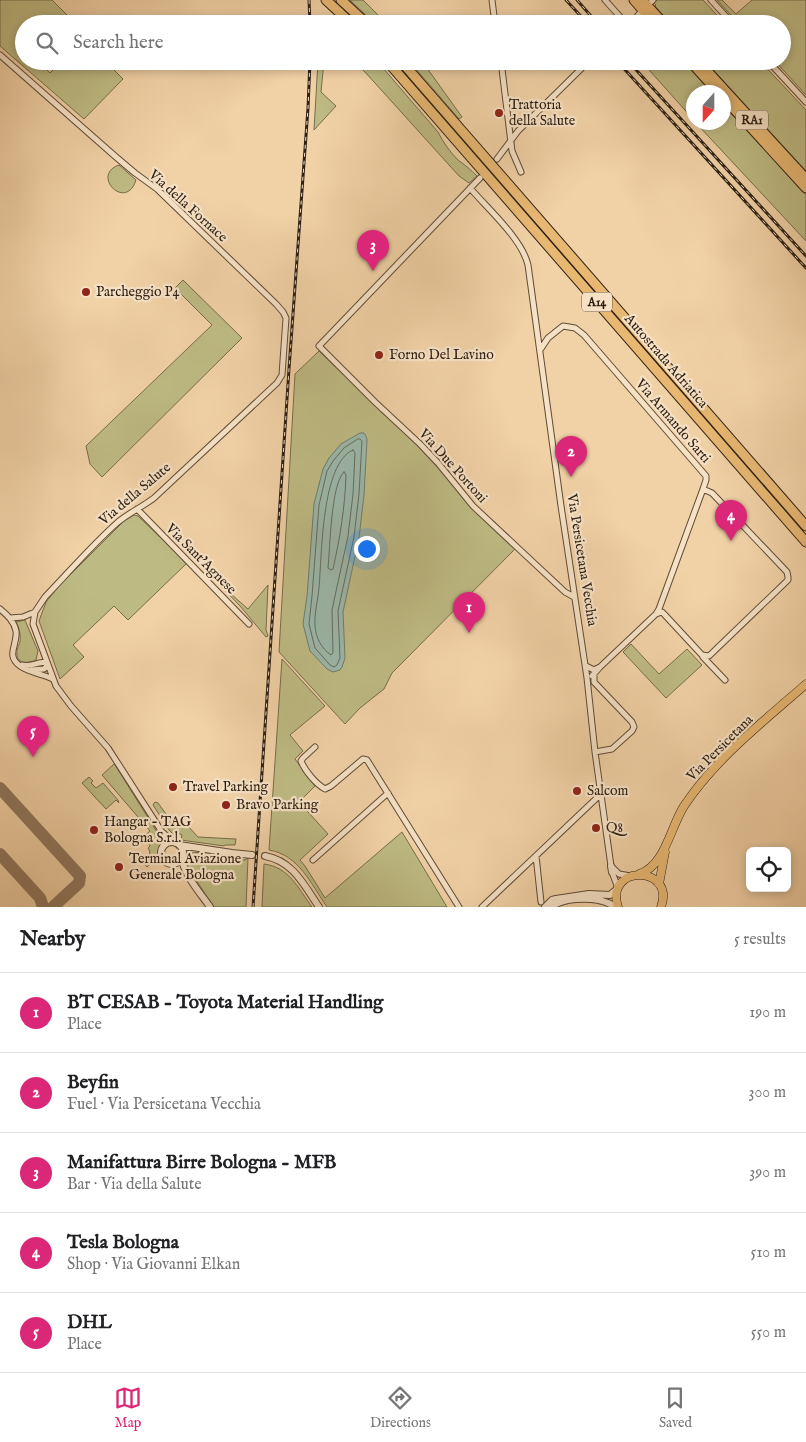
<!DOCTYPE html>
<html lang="en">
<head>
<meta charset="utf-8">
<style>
	:root { --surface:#fff; --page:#f6f6f6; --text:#202124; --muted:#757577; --line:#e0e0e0; --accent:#db2777 }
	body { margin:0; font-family:"IM FELL English",serif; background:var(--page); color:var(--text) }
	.controls { position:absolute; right:15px; bottom:15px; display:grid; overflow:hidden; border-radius:8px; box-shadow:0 2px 8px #0003 }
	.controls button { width:45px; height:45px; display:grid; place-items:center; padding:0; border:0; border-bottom:1px solid var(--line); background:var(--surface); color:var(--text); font:25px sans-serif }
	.compass { position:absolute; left:686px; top:85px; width:45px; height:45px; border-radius:50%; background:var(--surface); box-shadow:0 2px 8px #0003; rotate:201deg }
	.you { position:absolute; left:366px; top:548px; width:18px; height:18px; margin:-12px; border:4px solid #fff; border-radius:50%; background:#1a73e8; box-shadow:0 0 0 8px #1a73e833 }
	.badge { display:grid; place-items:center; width:32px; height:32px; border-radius:50%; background:var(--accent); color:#fff; font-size:16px; font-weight:700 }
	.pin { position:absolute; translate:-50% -41px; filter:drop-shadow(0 1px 2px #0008) }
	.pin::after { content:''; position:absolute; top:26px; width:18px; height:15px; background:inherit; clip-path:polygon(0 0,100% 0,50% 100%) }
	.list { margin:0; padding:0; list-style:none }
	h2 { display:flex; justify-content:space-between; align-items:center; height:65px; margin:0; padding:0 20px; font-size:21px }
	h2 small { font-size:16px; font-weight:400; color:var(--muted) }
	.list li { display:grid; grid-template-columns:32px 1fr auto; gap:15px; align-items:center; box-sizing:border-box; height:80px; padding:0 20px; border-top:1px solid var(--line) }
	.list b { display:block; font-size:19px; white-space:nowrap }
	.list p { margin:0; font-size:16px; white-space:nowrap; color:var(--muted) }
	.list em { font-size:16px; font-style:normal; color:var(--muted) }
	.icon { flex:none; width:28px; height:28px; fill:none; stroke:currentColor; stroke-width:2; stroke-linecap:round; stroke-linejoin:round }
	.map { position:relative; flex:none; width:806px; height:907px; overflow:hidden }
	.search { position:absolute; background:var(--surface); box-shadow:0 2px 8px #0003; left:15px; right:15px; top:15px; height:55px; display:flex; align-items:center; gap:12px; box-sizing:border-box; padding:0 18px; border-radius:28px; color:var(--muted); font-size:19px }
	.sheet { height:465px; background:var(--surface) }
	nav { display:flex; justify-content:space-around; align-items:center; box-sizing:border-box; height:70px; border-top:1px solid var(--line); background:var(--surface); font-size:14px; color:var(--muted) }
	nav a { display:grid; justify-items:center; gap:2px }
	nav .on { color:var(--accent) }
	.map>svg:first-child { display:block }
	.green { fill:#beba83; stroke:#766d4c }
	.water { fill:#9bb7aa; stroke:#6f7b6e }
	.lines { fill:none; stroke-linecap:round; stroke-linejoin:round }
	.shore { stroke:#646c5f; stroke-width:1 }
	.taxiway { stroke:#90785d; stroke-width:12 }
	.tertiary-tunnel { stroke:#caae89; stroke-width:6; stroke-dasharray:6 3; stroke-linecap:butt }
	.minor-casing { stroke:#5f4c38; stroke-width:7 }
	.tertiary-casing { stroke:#5f4c38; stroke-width:8 }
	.primary-casing { stroke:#2e2014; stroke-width:9 }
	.motorway-casing { stroke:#2e2014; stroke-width:11 }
	.minor { stroke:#f6e1c5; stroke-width:5 }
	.tertiary { stroke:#f6e1c5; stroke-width:6 }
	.primary { stroke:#e8b873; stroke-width:8 }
	.motorway { stroke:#e8b873; stroke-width:9 }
	.rail-casing { stroke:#2e2014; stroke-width:3 }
	.rail { stroke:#f6e1c5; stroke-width:1; stroke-dasharray:4; stroke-linecap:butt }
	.poi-dot { fill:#8f2418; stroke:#f6e1c5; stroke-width:2 }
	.labels { text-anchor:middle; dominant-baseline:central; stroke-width:4.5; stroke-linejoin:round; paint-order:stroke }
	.shield { fill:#f6e1c5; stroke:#6a5a49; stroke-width:1 }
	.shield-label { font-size:12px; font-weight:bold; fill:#2e2014 }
	.poi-label { font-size:14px; fill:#2e2014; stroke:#f6e1c5; text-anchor:start }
	.street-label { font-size:14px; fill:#2e2014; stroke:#f6e1c5 }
</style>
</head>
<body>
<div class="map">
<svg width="806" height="907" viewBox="0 0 806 907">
	<rect width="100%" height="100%" fill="#f1d1a6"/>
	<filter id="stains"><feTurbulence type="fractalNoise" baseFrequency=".004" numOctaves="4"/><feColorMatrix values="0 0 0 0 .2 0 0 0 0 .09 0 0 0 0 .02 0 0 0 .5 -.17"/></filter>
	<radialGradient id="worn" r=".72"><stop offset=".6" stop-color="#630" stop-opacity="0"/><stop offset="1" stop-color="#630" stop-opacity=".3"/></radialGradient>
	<path class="green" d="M0 0H52L71 19 67 24H24V61H38L50 73 62 61H105L123 79 84 119 0 46Z
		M350 0H363L387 24H375Z
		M657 0H703L725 24H671L655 6 656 5 654 3Z
		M717 0H722L736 14 752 0H806V95L775 61H782V24H739Z
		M318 61H324L321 92 336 106 314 130Z
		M353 61H377L438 132C443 142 450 152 458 160 465 165 471 170 477 176L469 183 459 176 365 72Z
		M409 61H422L462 117 459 119Z
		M641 61H648L655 69 664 61H683L712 92H694L693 119Z
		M705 61H760L806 110V171Z
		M724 105 806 195V241L696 123 724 122Z
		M119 165 136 180C126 212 90 175 119 165Z
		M183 280 242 338 102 477 90 464 86 446 212 325 175 288Z
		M319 351 417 445 439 469 471 507 515 549 392 673 384 689 360 708 345 724 279 652 295 374Z
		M134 515 138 516 187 563 128 620 114 606 73 645 84 657 60 679 39 621 46 602 60 585 124 521Z
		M214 579 248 609 268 585 266 630 268 636 266 637 240 606Z
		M25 620 38 651 36 660C29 664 17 664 17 654 16 650 19 646 20 642 21 635 19 628 16 622Z
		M631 644 659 674 687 649 702 665 666 698 623 652Z
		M282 659 325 706 290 735 303 751 295 759 315 786 299 802 328 834 300 860 305 866 325 898 402 832 447 907H327C311 884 299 855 269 850Z
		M114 764 115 765 162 840 159 857 147 867 144 864C149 859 152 853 148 848L150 846 143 837 150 831 102 775Z
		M89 777 93 781 91 783 96 788 103 783 118 800 119 803 116 800 106 809 82 783Z
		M155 802 158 803 169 818 173 821 187 825 198 837 236 839 235 845H225L224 846 181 840 182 835 178 833 175 836 169 830 153 805Z
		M205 852 224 856 225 858 245 860 248 858 246 907H214L186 865 188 863 186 858 191 855V853Z
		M264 864C289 867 298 888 312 907H262Z"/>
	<path class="water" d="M360 433H364L366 436 367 440 364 495 359 538 343 612 345 658 342 667 340 670 333 672 327 669 310 651 303 624 307 596 314 504 323 469 329 458 341 444Z"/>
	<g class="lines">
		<path class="shore" d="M358 439H360L362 441 359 494 354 537 338 611 340 658 337 665 334 667 330 665 315 648 309 624 312 596 319 505 327 471 333 461 344 448Z
			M353 450 355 453 353 494 348 536 332 610 333 653 331 655C321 648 316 638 315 626 314 614 318 600 319 587 322 557 321 463 353 450Z
			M344 472 346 475C345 507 340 538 333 569L331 570 328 568C330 549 331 483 344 472Z"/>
		<path class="taxiway" d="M0 788 80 876 79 883 53 907
			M0 854 40 898 43 907"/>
		<path class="tertiary-tunnel" d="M252 855 265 856"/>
		<defs>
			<path id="minor" d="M492 0 495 24
				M605 0 623 20
				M711 0 733 24
				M651 2 653 0
				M633 22 639 14
				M620 24C624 18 630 18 635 24
				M0 55 116 157 135 173 157 189 276 304 283 312 286 318 282 375 277 383 154 498C142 507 129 513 118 522 92 545 69 572 45 597L35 612 33 624 56 686 71 706 108 748 162 832 175 843
				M501 61 512 151 521 172
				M768 61 806 102
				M497 159 518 131 589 61
				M480 178 319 346 375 402 420 444 438 463 473 506 565 592 574 597
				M470 188C488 209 522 239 528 265L561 506 587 678 595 752 611 866 619 874 631 876
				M540 350 548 338 563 326 575 328 584 335 706 476V480L703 489 659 609 656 614 600 667
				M137 509 142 514 249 624
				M0 609C7 615 14 621 16 631 18 645 5 655 20 666 30 673 43 674 53 679
				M656 614 662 612 664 614 702 655 709 656 788 580V577L787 572 712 493 703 489
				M10 618 23 617 35 612
				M703 657 725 680
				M22 665C30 667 38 662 47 662
				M586 666 594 670 600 667 592 676
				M31 670 44 669 48 665
				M594 674V682L632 722 634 727 632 731 612 749 595 752
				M315 747 303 758 301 761C305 771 316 784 325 789L331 786 363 759 367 760 459 907
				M162 833 164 843 163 847
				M536 856 541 902
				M313 860 388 793
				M612 872 618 888
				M482 907 601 794"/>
			<path id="tertiary" d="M161 853a11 11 0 1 1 22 0a11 11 0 1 1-22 0Z
				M179 845 232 853 252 855
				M182 856C181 871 201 894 210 907
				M265 856C293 861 304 885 319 907
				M611 866 612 872
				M545 907 552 900 556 899 589 894 610 895 617 889
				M551 907C566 896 601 896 615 907"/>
			<path id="primary" d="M639 874C665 866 670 828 684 806 716 758 763 722 806 684
				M659 884 665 852
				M618 907C604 864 676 865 661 907"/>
			<path id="motorway" d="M326 0 352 24
				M341 0 367 24
				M634 0 655 24
				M642 0 664 24
				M387 61 806 542
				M401 61 806 526
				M690 61 718 92
				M698 61 806 179
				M724 98 806 188"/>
		</defs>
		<use href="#minor" class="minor-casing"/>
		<use href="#tertiary" class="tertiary-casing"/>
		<use href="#primary" class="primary-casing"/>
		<use href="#motorway" class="motorway-casing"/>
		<use href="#minor" class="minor"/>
		<use href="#tertiary" class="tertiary"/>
		<use href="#primary" class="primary"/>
		<use href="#motorway" class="motorway"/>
		<defs>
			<path id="rail" d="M309 0 310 24
				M566 0 588 24
				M577 0 598 24
				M617 61 806 268
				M628 61 806 256
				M253 907 289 369 308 108 310 61"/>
		</defs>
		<use href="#rail" class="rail-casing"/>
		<use href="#rail" class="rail"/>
	</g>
	<g class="poi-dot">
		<circle cx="499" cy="113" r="5"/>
		<circle cx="86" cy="292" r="5"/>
		<circle cx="379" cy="355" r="5"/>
		<circle cx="173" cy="787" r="5"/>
		<circle cx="577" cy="791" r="5"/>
		<circle cx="226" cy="805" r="5"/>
		<circle cx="596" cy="828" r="5"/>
		<circle cx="94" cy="830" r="5"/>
		<circle cx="119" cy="867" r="5"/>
	</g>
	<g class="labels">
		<g class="shield">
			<rect x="736" y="110.5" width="32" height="19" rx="4"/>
			<rect x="582" y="292.5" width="30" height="19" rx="4"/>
		</g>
		<g class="shield-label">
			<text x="752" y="120">RA1</text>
			<text x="597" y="302">A14</text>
		</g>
		<g class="poi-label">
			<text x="509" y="105">Trattoria<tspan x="509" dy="16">della Salute</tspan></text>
			<text x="96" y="292">Parcheggio P4</text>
			<text x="389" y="355">Forno Del Lavino</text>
			<text x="183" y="787">Travel Parking</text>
			<text x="587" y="791">Salcom</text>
			<text x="236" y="805">Bravo Parking</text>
			<text x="104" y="822">Hangar - TAG<tspan x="104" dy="16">Bologna S.r.l.</tspan></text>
			<text x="606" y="828">Q8</text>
			<text x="129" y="859">Terminal Aviazione<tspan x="129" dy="16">Generale Bologna</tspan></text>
		</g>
		<g class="street-label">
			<text transform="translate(188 206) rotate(42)">Via della Fornace</text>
			<text transform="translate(666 361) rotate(49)">Autostrada Adriatica</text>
			<text transform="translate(673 421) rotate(49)">Via Armando Sarti</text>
			<text transform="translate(453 466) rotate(48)">Via Due Portoni</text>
			<text transform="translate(135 494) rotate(-40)">Via della Salute</text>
			<text transform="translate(201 559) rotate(45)">Via Sant'Agnese</text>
			<text transform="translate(582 560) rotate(81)">Via Persicetana Vecchia</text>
			<text transform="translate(720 748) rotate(-45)">Via Persicetana</text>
		</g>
	</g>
	<rect width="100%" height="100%" filter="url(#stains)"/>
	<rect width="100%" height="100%" fill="url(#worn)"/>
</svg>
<div class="controls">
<button><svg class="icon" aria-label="locate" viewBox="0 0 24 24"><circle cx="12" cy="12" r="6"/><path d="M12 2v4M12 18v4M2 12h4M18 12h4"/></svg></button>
</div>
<svg class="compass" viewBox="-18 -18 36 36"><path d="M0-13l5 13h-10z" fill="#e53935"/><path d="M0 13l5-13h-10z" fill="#757577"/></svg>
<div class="you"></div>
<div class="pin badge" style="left:469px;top:633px">1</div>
<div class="pin badge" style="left:571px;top:477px">2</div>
<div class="pin badge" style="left:373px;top:271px">3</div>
<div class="pin badge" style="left:731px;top:541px">4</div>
<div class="pin badge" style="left:33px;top:757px">5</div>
<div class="search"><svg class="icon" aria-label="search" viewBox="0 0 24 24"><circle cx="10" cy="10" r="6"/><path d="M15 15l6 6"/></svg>Search here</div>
</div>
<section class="sheet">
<h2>Nearby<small>5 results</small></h2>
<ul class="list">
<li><span class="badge">1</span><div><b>BT CESAB - Toyota Material Handling</b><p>Place</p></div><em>190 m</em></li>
<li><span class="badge">2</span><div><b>Beyfin</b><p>Fuel · Via Persicetana Vecchia</p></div><em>300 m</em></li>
<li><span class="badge">3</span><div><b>Manifattura Birre Bologna - MFB</b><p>Bar · Via della Salute</p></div><em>390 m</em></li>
<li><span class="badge">4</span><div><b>Tesla Bologna</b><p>Shop · Via Giovanni Elkan</p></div><em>510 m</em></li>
<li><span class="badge">5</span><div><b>DHL</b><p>Place</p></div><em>550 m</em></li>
</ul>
</section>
<nav>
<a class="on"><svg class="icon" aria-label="map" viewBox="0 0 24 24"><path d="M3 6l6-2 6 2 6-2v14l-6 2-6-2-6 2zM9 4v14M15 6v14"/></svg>Map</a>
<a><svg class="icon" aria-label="directions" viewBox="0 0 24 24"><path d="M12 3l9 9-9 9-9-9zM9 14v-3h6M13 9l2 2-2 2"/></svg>Directions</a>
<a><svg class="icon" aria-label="saved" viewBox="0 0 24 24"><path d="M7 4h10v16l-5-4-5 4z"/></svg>Saved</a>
</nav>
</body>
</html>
